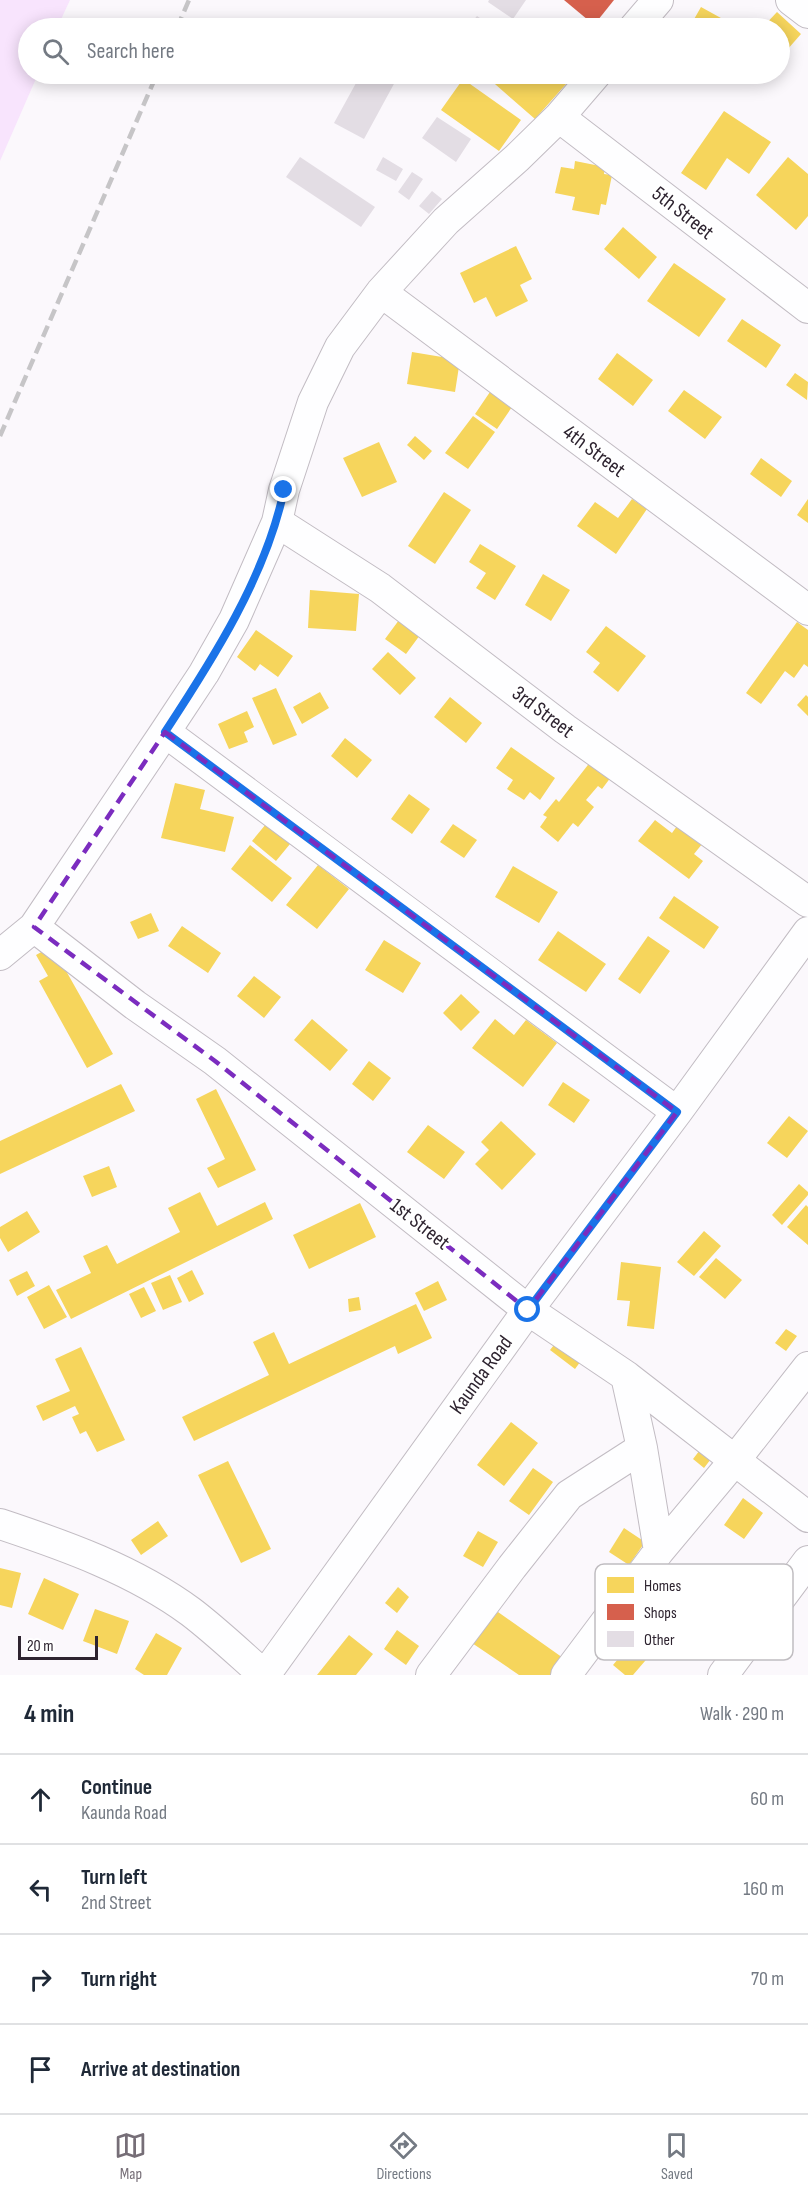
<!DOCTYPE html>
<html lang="en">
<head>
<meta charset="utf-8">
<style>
	:root { --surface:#fff; --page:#f2f2f3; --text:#1f2937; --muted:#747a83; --line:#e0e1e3; --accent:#766e77 }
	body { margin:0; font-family:"Sofia Sans Condensed",sans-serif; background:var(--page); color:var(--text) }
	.scale { position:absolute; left:18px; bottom:15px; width:80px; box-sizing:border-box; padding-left:6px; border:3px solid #2e2430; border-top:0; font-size:16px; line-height:21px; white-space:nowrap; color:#2e2430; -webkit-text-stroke:4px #fff; paint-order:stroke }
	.stop { position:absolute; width:18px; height:18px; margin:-14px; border:4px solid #1a73e8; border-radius:50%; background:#fff }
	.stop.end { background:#1a73e8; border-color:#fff; box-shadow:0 2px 6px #0008 }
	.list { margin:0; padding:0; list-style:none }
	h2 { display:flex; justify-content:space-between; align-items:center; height:78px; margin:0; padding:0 24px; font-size:26px }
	h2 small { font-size:20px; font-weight:400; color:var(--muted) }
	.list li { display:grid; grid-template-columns:39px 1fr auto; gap:18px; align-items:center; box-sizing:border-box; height:90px; padding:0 24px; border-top:2px solid var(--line) }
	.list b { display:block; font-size:22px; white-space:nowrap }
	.list p { margin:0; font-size:20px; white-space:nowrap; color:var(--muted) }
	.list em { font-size:20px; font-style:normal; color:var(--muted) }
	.icon { flex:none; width:33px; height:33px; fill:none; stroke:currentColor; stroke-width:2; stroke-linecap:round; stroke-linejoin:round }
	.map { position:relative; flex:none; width:808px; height:1675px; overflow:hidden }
	.search { position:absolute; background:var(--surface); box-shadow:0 3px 15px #0003; left:18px; right:18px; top:18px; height:66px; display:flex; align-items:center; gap:15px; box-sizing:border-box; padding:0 21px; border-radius:33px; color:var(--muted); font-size:22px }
	.sheet { height:438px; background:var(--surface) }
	nav { display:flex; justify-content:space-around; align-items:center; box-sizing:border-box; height:84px; border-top:2px solid var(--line); background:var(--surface); font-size:16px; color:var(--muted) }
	nav a { display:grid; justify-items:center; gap:3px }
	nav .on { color:var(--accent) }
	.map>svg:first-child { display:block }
	.green { fill:#f8e4fd }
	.homes { fill:#f6d55c }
	.shops { fill:#d6604d }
	.building { fill:#e3dde4 }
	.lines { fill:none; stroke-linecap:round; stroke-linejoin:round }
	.minor-casing { stroke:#c2bcc3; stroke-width:32 }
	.minor { stroke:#fefeff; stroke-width:30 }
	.rail { stroke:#c6c5c7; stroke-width:4.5; stroke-dasharray:12 6; stroke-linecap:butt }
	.route { stroke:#1a73e8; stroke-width:8 }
	.marked { fill:none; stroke:#7b2cbf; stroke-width:4.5; stroke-dasharray:12 8; stroke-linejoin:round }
	.labels { text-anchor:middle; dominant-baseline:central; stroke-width:6; stroke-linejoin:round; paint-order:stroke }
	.street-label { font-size:21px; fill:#2e2430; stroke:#fff }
	.key { fill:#fff; stroke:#c0bdc1; stroke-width:1.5 }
	.key-label { font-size:16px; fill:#2e2430 }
</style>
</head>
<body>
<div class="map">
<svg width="808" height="1675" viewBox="0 0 808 1675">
	<rect width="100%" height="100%" fill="#fbf8fc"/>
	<path class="green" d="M0 0H70L57 28H28V74H38L0 161Z"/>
	<path class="homes" d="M701 7 739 28H689Z
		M777 12 801 34 780 58V28H762Z
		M490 74H572L574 75 535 119 487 77Z
		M463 79 521 120 499 151 441 110Z
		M724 111 771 142 749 174 727 158 706 190 681 173Z
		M788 157 808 174V216L796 230 756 195Z
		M575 161 605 167 604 174 612 175 606 205 601 204 599 215 572 210 575 197 555 193 561 167 574 169Z
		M623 227 657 257 639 279 604 249Z
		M516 246 532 279 520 285 528 301 496 317 486 297 474 303 460 273Z
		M674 263 726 299 699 337 647 301Z
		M742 319 781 345 766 368 727 341Z
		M412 352 460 360 455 392 407 384Z
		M617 353 653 380 633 406 598 379Z
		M795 373 808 382 807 400 786 385Z
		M492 389 514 404 497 429 475 414Z
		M684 390 722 417 705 439 668 411Z
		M473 416 495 432 468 469 445 453Z
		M415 436 432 451 424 460 407 445Z
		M379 442 397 482 362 497 343 458Z
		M761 458 792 481 781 497 750 474Z
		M444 492 471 510 435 564 408 546Z
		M632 499 647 509 616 554 577 526 595 502 618 518Z
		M808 499V523L797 515Z
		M480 544 516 566 495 600 476 588 486 573 469 562Z
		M543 574 570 590 551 621 525 605Z
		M310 590 359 594 356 631 308 628Z
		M399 620 420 635 406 654 385 639Z
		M797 622 808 630V667L804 664 794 678 785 671 761 704 746 693Z
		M606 626 646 656 618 692 593 672 600 663 586 652Z
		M256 630 293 656 278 677 260 664 255 671 237 657Z
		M388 652 416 678 400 695 372 669Z
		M276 688 297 735 273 745 252 698Z
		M320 692 329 708 302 724 293 707Z
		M806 695 808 697V716L797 705Z
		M450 697 482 723 466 743 434 717Z
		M247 711 254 727 244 732 248 742 229 749 218 724Z
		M345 738 372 760 357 778 331 756Z
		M511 747 555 778 540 800 530 792 524 800 507 789 513 780 496 768Z
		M591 761 611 777 602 789 598 786 586 800 594 807 578 827 573 823 558 842 540 827 547 817 543 815 556 799 559 802Z
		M175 783 205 790 200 809 234 817 225 852 161 838Z
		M409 794 430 809 412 834 391 819Z
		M682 819 707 838 694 854 703 861 689 879 638 841 655 820 672 833Z
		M266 824 290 844 276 861 252 841Z
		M453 824 477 840 464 858 440 842Z
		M250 845 292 878 272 902 231 869Z
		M318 865 349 889 317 929 286 905Z
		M513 866 558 892 539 923 495 897Z
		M674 896 719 927 704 949 659 918Z
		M151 913 159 931 138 939 130 922Z
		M182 926 221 953 208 973 168 946Z
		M558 931 606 964 586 992 538 960Z
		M648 936 670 951 640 994 618 979Z
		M384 940 421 963 403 993 365 970Z
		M52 946 113 1054 87 1068 39 981 48 976 36 955Z
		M254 976 281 997 264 1018 237 996Z
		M461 994 480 1012 461 1031 443 1013Z
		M312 1019 348 1050 330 1071 294 1040Z
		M495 1019 514 1035 526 1020 557 1043 523 1087 472 1048Z
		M369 1061 391 1078 373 1101 352 1084Z
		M563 1082 590 1100 574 1123 548 1105Z
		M121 1084 135 1111 0 1174V1141Z
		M216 1089 256 1170 218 1188 207 1168 225 1159 196 1099Z
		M789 1116 808 1131 787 1158 767 1143Z
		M501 1121 536 1154 502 1190 475 1164 489 1150 481 1142Z
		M428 1125 465 1152 444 1179 407 1152Z
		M109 1166 117 1187 92 1197 83 1176Z
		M799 1184 808 1192V1195L782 1225 772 1215Z
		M200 1192 217 1226 265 1202 273 1219 71 1319 56 1290 91 1273 83 1256 107 1245 117 1264 180 1232 168 1208Z
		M360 1203 376 1237 309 1269 293 1235Z
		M806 1205 808 1207V1245L787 1227Z
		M27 1211 40 1232 8 1252 0 1238V1227Z
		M704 1231 721 1246 694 1276 677 1262Z
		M716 1258 742 1280 725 1299 699 1277Z
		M621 1262 661 1267 654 1329 627 1326 630 1301 617 1300Z
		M192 1270 204 1294 189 1302 177 1278Z
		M27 1271 35 1286 17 1296 9 1280Z
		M170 1275 182 1302 163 1310 151 1283Z
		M438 1281 447 1300 424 1311 415 1293Z
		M49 1285 67 1317 44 1329 27 1297Z
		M144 1287 156 1311 141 1318 129 1294Z
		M359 1297 361 1310 349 1312 348 1299Z
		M416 1304 432 1338 398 1354 395 1346 194 1441 182 1417 269 1375 253 1342 274 1332 289 1364Z
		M786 1329 797 1336 786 1351 775 1343Z
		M562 1335 586 1354 575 1369 550 1350Z
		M81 1347 125 1440 97 1452 86 1431 80 1434 72 1417 79 1414 75 1406 43 1421 36 1406 70 1391 55 1359Z
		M511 1422 538 1443 504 1486 477 1465Z
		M703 1446 714 1455 704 1468 693 1459Z
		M228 1461 271 1549 241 1563 198 1475Z
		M533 1468 553 1482 529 1515 509 1501Z
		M743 1498 763 1513 744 1539 724 1525Z
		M158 1521 168 1536 141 1555 131 1540Z
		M624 1528 645 1542 629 1565 609 1552Z
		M478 1531 498 1542 483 1567 463 1556Z
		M0 1568 21 1573 12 1608 0 1605Z
		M44 1578 79 1594 63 1630 28 1614Z
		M398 1587 409 1597 397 1613 385 1603Z
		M95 1609 129 1621 117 1654 83 1641Z
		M498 1612 573 1665 564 1675H519L472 1643Z
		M397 1630 419 1646 406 1665 384 1649Z
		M156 1633 182 1648 167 1675H144L135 1669Z
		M349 1635 373 1654 356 1675H317Z
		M634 1640 651 1654 633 1675H625L613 1665Z"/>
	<path class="shops" d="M564 0H614L594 25Z"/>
	<path class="building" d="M489 0H526L513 19 488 2Z
		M477 16 494 28H467Z
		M361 74H379L395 82 364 139 334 123Z
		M437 117 471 139 456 162 422 138Z
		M300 157 375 207 361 227 286 177Z
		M383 157 403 169 396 181 376 170Z
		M412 172 423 179 409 200 398 192Z
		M432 191 442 199 429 214 419 206Z"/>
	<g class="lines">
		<defs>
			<path id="minor" d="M791 0 808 13
				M634 28 658 0
				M559 117 808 308
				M381 292 808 610
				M277 522 380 588 565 729 808 902
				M165 732 677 1112
				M34 927 135 1005 215 1061 528 1310 626 1376 808 1517
				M0 955 34 927 165 732 204 673 234 620 277 522 284 490 313 402 340 347 381 292 446 221 517 158 559 117 596 74
				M626 1376 642 1448 659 1551
				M0 1524C66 1546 134 1570 191 1612 216 1631 240 1654 264 1675
				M265 1675 528 1310 677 1112 808 932
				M431 1675 512 1567 569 1495 642 1448
				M566 1675 659 1551 735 1460 808 1367
				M723 1675 808 1561"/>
		</defs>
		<use href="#minor" class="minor-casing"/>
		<use href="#minor" class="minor"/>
		<path class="rail" d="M177 28 189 0
			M0 436 157 74"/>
	</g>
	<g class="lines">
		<path class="route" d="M284 490C266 576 213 659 165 732L677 1112 528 1310"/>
	</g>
	<path class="marked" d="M165 732 677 1112 528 1310 215 1061 34 927Z"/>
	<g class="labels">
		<g class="street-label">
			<text transform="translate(683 213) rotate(38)">5th Street</text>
			<text transform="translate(594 451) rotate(37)">4th Street</text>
			<text transform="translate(543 712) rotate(37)">3rd Street</text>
			<text transform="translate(420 1224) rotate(38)">1st Street</text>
			<text transform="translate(481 1375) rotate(-54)">Kaunda Road</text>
		</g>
	</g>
	<rect x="595" y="1564" width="198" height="96" rx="9" class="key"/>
	<rect x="607" y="1577" width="27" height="16" fill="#f6d55c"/>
	<rect x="607" y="1604" width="27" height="16" fill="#d6604d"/>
	<rect x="607" y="1631" width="27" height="16" fill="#e3dde4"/>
	<g class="key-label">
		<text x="644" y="1591">Homes</text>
		<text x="644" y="1618">Shops</text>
		<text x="644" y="1645">Other</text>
	</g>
</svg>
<div class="scale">20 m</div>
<div class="stop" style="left:528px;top:1310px"></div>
<div class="stop end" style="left:284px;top:490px"></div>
<div class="search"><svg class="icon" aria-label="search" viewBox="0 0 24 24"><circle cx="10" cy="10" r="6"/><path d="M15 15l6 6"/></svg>Search here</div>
</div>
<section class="sheet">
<h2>4 min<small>Walk · 290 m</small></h2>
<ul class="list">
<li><svg class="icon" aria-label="ahead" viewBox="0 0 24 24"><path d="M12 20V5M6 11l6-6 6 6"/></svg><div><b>Continue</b><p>Kaunda Road</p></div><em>60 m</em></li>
<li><svg class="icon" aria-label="left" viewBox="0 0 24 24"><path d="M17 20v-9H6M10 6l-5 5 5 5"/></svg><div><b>Turn left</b><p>2nd Street</p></div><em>160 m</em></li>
<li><svg class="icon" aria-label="right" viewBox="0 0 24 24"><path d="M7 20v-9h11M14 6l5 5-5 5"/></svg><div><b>Turn right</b></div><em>70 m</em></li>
<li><svg class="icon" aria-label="arrive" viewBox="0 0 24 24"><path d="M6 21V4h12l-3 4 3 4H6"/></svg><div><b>Arrive at destination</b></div></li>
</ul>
</section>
<nav>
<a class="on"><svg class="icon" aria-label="map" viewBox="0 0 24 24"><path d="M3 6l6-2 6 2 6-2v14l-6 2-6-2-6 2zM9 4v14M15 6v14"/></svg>Map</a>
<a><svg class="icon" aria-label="directions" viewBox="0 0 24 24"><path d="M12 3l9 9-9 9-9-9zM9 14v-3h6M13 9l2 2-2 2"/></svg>Directions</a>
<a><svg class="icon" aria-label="saved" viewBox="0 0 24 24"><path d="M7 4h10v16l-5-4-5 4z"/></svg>Saved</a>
</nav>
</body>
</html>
